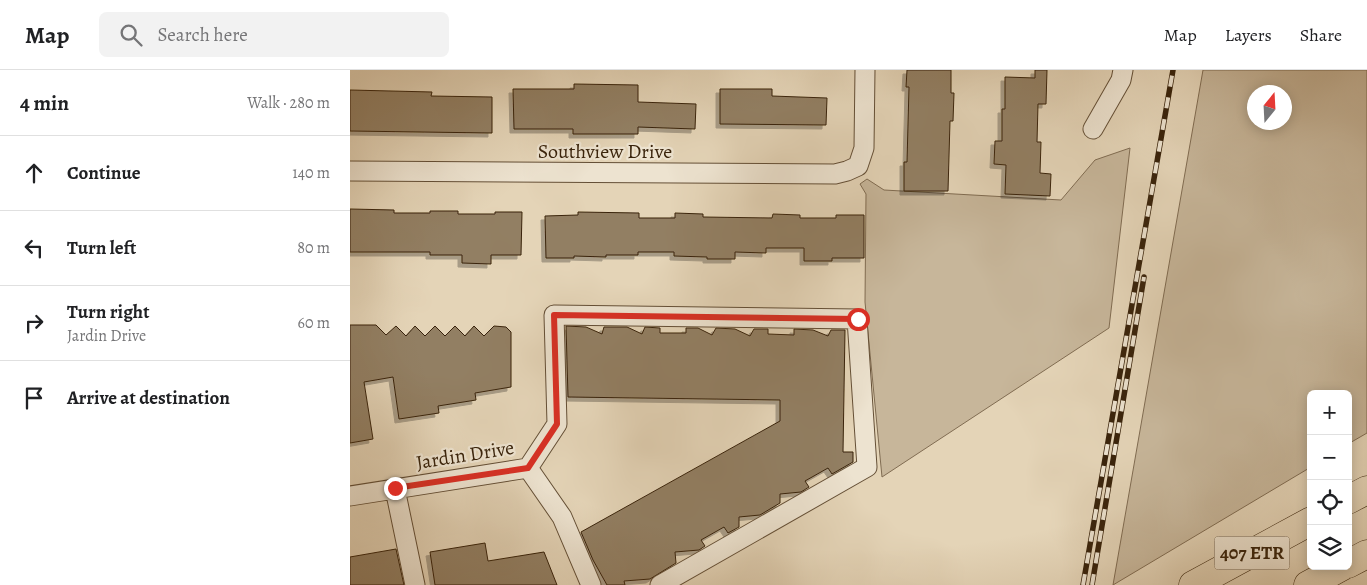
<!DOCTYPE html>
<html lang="en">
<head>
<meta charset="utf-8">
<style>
	:root { --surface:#fff; --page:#f2f2f2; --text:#202124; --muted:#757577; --line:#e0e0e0 }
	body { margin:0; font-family:Alegreya,serif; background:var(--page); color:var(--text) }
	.controls { position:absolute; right:15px; bottom:15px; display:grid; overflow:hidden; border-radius:8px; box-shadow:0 2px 12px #0003 }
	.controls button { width:45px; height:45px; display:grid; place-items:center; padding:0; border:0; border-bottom:1px solid var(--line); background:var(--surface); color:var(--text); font:25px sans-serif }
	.compass { position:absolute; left:897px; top:15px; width:45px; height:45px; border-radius:50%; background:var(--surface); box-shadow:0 2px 12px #0003; rotate:18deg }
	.stop { position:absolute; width:15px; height:15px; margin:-11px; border:4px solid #d93025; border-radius:50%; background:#fff }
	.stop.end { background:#d93025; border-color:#fff; box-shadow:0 1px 5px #0008 }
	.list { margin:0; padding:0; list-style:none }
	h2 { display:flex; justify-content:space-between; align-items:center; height:65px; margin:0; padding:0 20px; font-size:21px }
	h2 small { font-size:16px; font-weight:400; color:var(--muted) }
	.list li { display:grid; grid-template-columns:32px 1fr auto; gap:15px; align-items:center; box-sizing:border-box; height:75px; padding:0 20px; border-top:1px solid var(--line) }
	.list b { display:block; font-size:19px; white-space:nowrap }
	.list p { margin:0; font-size:16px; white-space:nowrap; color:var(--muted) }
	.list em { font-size:16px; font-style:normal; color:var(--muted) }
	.icon { flex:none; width:28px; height:28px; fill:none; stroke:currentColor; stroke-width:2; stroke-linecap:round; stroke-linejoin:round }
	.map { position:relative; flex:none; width:1017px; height:515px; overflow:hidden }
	header { display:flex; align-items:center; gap:30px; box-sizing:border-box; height:70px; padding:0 25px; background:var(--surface); border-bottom:1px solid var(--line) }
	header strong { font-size:24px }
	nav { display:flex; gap:28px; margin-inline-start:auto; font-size:18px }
	.search { width:350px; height:45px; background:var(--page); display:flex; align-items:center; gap:12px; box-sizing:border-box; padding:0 18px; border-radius:8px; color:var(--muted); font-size:19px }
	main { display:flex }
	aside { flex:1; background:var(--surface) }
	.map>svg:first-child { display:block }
	.green { fill:#c7b69a; stroke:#806c52; fill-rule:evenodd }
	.building { fill:#927f64; stroke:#39230b; filter:url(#shadow) }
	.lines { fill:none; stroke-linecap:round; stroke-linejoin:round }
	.minor-casing { stroke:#644f36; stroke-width:21 }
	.highway-casing { stroke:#39230b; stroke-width:29 }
	.minor { stroke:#ede3d0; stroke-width:19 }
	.highway { stroke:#e4d4b7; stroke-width:28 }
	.rail-casing { stroke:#39230b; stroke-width:5.5 }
	.rail { stroke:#ede3d0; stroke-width:4; stroke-dasharray:11; stroke-linecap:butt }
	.route { stroke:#d93025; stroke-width:6 }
	.labels { text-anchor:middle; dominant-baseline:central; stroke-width:4.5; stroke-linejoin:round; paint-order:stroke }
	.shield { fill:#ede3d0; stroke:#6f5d46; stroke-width:1 }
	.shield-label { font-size:19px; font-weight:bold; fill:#39230b }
	.street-label { font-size:20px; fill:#39230b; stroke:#ede3d0 }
</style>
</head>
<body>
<header>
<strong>Map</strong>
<div class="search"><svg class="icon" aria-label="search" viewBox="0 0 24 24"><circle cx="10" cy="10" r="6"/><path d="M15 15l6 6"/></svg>Search here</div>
<nav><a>Map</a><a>Layers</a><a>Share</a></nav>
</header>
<main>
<aside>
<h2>4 min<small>Walk · 280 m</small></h2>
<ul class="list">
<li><svg class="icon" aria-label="ahead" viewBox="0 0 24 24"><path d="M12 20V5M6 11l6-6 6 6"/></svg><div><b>Continue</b></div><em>140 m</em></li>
<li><svg class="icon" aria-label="left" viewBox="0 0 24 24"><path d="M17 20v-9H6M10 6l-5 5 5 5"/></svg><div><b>Turn left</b></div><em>80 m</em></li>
<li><svg class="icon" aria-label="right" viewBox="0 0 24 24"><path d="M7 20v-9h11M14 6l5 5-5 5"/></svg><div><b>Turn right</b><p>Jardin Drive</p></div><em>60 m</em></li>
<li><svg class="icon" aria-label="arrive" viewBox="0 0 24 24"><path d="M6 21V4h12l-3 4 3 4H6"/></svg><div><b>Arrive at destination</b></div></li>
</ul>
</aside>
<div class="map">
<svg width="1017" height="515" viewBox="0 0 1017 515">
	<defs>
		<filter id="shadow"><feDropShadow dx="-4" dy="4" stdDeviation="0" flood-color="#0004"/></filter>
	</defs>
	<rect width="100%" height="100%" fill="#e4d4b7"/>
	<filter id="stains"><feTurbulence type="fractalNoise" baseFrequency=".004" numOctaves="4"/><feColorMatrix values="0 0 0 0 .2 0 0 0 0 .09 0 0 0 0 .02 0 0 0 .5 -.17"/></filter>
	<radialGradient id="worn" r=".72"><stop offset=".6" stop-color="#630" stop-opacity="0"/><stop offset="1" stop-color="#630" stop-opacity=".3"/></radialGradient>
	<path class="green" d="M853 0H1017V363L998 374V324H961V397L763 515ZM904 22H934V52H904Z
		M780 78 759 258 532 407 515 232 516 124 510 114 517 109 534 120 711 130 745 90Z"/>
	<path class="building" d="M557 0H601V23H604L603 51H600L598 121H554V92H557L559 17H556Z
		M685 0H697L696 34H688L687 72H691L690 103 701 104 700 126 655 124 656 95 644 94 645 71H652V39H655V7L685 8Z
		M224 14 288 15V32L346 34 345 59 288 57V64H223V59H164L163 19H224Z
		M370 19H422V26L477 28 476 55 370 54Z
		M0 20 82 22 81 26 142 27V63L0 61Z
		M0 139 44 140V143H80V141H108V144H145V142H172L171 185H141V194L112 193V185H80V182H0Z
		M228 142 289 143V148H325V143L353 144V147L422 148 423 144 450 145V148H486V145H514V188H482V191H454V178H416V183L385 182V189H357V187L324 186V182H288V185H256V187L224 186V188H196L195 146 228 145Z
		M0 255H26L36 265 46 256 56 266 65 256 75 266 85 256 95 266 105 256 115 266 124 256 134 266 144 256 156 257 161 262V317L125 323 126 330 88 336 89 343 49 349 43 307 14 312 23 369 0 373Z
		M216 256 236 257 252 264 254 257H277L292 264 295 257 310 258V263H336V258H348L362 265 366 258 385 259 400 266 404 259H418V264L444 265V259L463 260 478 266 481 260H495L493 382H503V392L482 404 478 398 455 411 459 417 451 422 430 424V433L410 445 389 447V457L378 463 374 457 351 470 355 476 349 480 325 482 326 493 300 509 274 511 275 515H257L243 490 231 462 430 351V330L218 327Z
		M135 473 138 491 194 482 207 515H85L80 482Z
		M46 479 54 515H0V487Z"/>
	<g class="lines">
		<defs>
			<path id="minor" d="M743 59 771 10 773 0
				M0 101 485 104 497 101 508 96 514 78 515 0
				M178 398 207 354 204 245 507 249 517 397 310 515
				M178 398 212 447 241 515
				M45 419 65 515
				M0 426 178 398"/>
			<path id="highway" d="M998 430 1017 420
				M998 494 1017 484
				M843 515 961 451
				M958 515 993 496"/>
		</defs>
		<use href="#minor" class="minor-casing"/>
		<use href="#highway" class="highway-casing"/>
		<use href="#minor" class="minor"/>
		<use href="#highway" class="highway"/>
		<defs>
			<path id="rail" d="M733 515 823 0
				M742 515 794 207"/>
		</defs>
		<use href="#rail" class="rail-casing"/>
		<use href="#rail" class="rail"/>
	</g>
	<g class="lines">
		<path class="route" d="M45 418 178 398 207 354 204 245 508 249"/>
	</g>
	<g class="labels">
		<rect class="shield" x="864.5" y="466.5" width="75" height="33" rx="4"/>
		<g class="shield-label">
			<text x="902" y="483">407 ETR</text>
		</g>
		<g class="street-label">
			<text x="255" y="81">Southview Drive</text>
			<text transform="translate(115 385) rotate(-9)">Jardin Drive</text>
		</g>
	</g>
	<rect width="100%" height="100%" filter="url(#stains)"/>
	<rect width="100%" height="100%" fill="url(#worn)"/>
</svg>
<div class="controls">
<button>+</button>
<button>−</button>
<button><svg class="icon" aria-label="locate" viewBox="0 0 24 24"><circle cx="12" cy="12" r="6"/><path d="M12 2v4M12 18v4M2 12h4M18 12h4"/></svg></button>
<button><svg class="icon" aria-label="layers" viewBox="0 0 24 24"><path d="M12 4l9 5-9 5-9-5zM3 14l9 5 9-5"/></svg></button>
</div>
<svg class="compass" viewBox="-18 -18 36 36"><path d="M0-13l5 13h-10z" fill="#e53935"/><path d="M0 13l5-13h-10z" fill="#757577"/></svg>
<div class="stop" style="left:508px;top:249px"></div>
<div class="stop end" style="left:45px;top:418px"></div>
</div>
</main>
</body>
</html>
